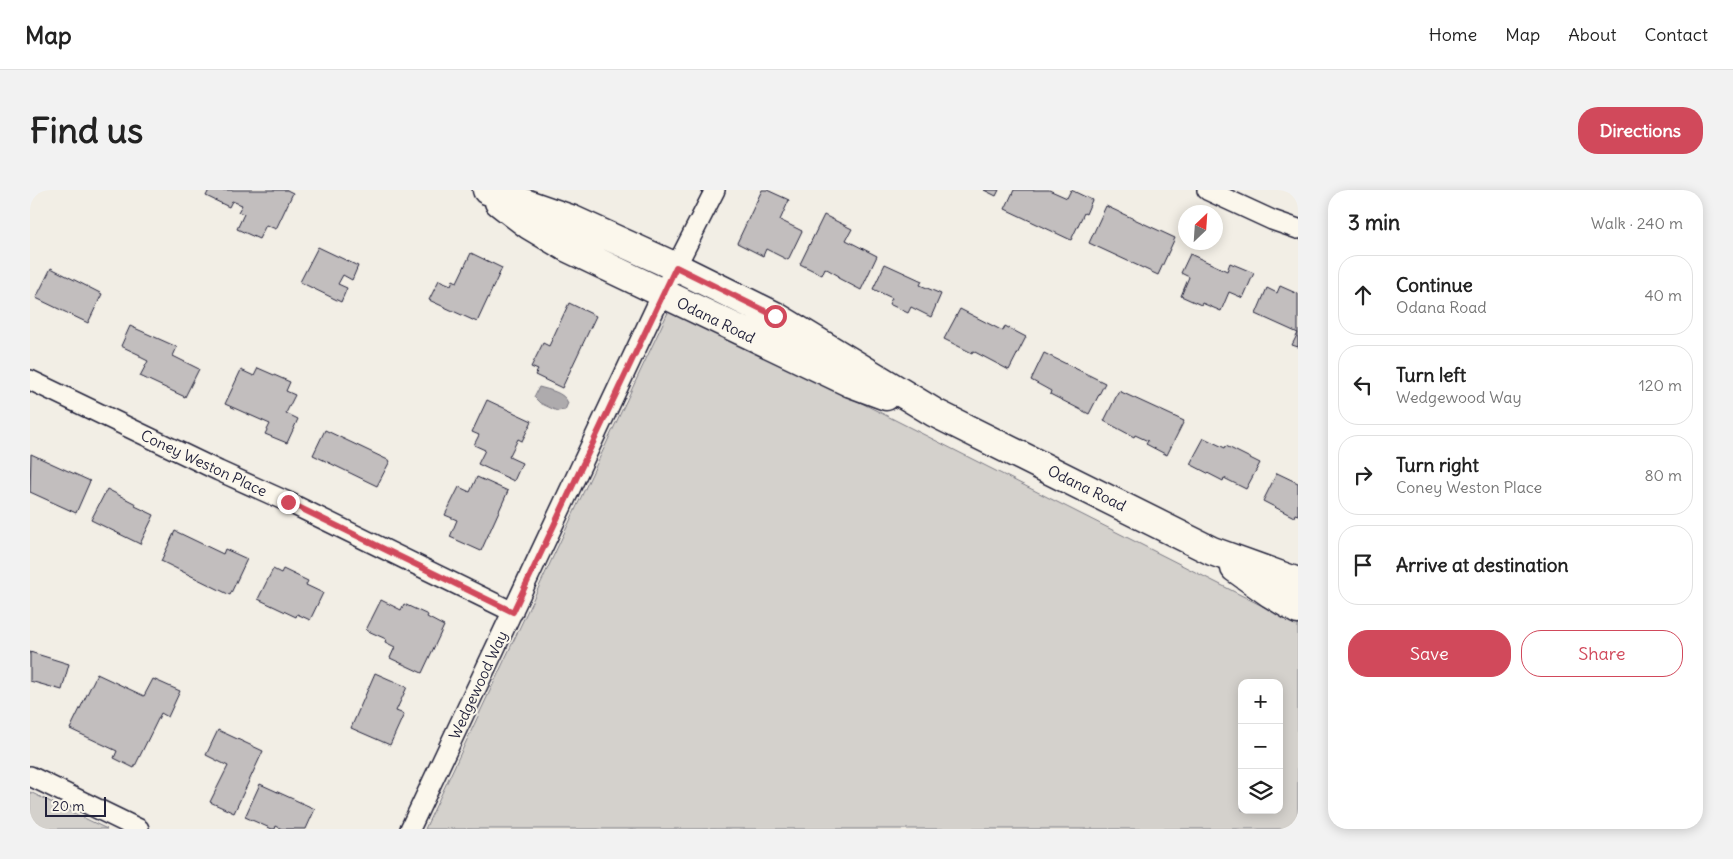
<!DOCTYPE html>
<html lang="en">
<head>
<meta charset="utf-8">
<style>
	:root { --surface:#fff; --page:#f2f2f2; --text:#222; --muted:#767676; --line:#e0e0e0; --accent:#d1495b }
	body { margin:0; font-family:Delius,sans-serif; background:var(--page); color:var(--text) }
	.controls { position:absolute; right:15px; bottom:15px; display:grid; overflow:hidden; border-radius:10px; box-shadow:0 2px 12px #0003 }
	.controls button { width:45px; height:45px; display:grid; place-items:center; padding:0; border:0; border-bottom:1px solid var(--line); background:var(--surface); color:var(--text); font:25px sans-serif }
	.compass { position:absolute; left:1148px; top:15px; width:45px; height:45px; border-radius:50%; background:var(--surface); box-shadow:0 2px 12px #0003; rotate:25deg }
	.scale { position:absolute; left:15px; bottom:12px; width:61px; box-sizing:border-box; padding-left:5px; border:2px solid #22223b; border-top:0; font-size:14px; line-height:18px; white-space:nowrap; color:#22223b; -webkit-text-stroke:4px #fbf7ec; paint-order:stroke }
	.stop { position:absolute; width:15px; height:15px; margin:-11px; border:4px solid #d1495b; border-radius:50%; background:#fff }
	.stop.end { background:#d1495b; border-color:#fff; box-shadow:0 1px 5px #0008 }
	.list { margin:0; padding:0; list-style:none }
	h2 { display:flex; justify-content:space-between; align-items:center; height:65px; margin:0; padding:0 20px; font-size:21px }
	h2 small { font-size:16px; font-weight:400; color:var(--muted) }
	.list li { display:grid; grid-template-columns:32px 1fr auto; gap:15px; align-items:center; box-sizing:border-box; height:80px; margin:0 10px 10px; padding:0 10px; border:1px solid var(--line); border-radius:20px }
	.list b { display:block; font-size:19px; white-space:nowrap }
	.list p { margin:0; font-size:16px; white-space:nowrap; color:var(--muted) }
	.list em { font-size:16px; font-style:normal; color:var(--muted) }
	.actions { display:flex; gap:10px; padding:15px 20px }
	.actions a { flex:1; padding:11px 0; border:1px solid var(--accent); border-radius:20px; text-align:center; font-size:18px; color:var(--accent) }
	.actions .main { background:var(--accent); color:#fff }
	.icon { flex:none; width:28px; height:28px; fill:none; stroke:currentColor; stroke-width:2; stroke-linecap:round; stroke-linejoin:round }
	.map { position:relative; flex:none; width:1268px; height:639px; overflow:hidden; border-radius:20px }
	header { display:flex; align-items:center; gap:30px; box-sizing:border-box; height:70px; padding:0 25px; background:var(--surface); border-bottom:1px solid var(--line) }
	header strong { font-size:24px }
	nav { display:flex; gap:28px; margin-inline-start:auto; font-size:18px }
	.intro { display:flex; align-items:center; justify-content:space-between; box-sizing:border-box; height:120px; padding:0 30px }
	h1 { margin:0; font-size:35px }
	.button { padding:12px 22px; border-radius:20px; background:var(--accent); color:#fff; font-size:18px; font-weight:700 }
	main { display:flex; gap:30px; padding:0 30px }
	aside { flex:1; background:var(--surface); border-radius:20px; box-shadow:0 2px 12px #0003 }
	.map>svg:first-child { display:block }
	.green { fill:#d4d1cc; stroke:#7b7a84; fill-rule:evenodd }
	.water { fill:#aeabad; stroke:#76747f }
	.building { fill:#c2bebe; stroke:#22223b }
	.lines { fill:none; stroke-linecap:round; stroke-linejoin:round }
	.street-casing { stroke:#22223b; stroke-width:22 }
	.secondary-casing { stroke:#22223b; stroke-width:31 }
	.street { stroke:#fbf7ec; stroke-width:19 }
	.secondary { stroke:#fbf7ec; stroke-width:28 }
	.route { stroke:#d1495b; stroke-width:6 }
	.labels { text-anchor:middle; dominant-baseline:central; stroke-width:4; stroke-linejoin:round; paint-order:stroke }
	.street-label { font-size:15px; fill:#22223b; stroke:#fbf7ec }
</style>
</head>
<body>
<header>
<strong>Map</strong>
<nav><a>Home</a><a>Map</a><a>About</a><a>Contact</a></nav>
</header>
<div class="intro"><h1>Find us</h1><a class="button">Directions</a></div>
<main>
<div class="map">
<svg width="1268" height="639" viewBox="0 0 1268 639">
	<rect width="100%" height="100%" fill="#f2eee5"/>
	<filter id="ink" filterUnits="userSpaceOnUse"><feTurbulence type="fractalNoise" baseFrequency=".02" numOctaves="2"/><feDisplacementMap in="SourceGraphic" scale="10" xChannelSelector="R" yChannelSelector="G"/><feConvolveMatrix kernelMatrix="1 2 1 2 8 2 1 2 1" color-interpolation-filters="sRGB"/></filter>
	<g filter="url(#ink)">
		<path class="green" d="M640 118 715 154 1268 434V639H395ZM1212 493H1249V620H1212Z
			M0 602 77 639H0Z"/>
		<path class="water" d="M509 197C519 200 534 202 538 213L535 220 527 221 510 213 504 207Z"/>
		<path class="building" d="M179 0H257L263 3 246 39 236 35 229 49 207 39 214 24 208 22 212 15 202 11 199 17 176 6Z
			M732 0H737L759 10 750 30 772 41 758 70 736 59 733 66 707 53Z
			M954 0H969L966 6Z
			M984 0H1019L1037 8 1041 0 1062 10 1056 24 1054 23 1041 50 975 19Z
			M1076 16 1145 48 1128 85 1059 53Z
			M794 25 822 39 816 50 847 66 831 100 808 88 809 86 795 78 792 85 770 74Z
			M288 57 328 76 322 90 313 85 308 94 317 98 311 112 270 92Z
			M441 63 472 78 447 132 399 110 409 90 421 95 423 90 427 92Z
			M1160 64 1197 81 1200 73 1224 83 1213 108 1199 102 1191 121 1172 113 1171 115 1151 106 1159 87 1151 83Z
			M855 74 892 91 890 95 911 104 901 127 881 117 878 123 859 114 862 108 843 99Z
			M21 78 72 104 58 133 6 108Z
			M1250 96 1268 104V157L1262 155 1268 143 1226 124 1237 98 1247 103Z
			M539 113 566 126 532 198 505 185 508 180 501 177 513 153 519 156Z
			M930 119 973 141 975 136 996 147 979 180 943 161 942 163 914 149Z
			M100 136 147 157 143 166 169 179 155 207 110 186 118 171 110 167V165L91 156Z
			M1014 163 1075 193 1059 224 1020 204 1021 201 1001 190Z
			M228 178 260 192 256 201 265 205 256 223 268 229 257 253 235 244 240 234 195 214 211 180 224 186Z
			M1089 201 1154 231 1137 265 1116 254 1118 251 1105 245 1104 247 1074 231Z
			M457 210 502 231 492 251 488 249 479 267 492 273 484 291 448 274 455 260 444 255 449 245 442 242Z
			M295 240 360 271 347 296 283 265Z
			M1174 248 1195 258 1196 256 1230 273 1216 299 1194 288 1193 291 1160 274Z
			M1 264 60 291 46 323 0 302Z
			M1247 283 1268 293V325L1265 324 1264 327 1233 311Z
			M447 287 478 301 451 361 420 347 427 330 415 325 429 297 440 302Z
			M77 299 106 314 105 316 124 325 110 354 61 330Z
			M145 341 193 364 195 359 217 369 200 405 131 371Z
			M243 379 251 383 253 379 278 391 276 395 293 403 280 430 267 424 266 427 228 409Z
			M351 410 371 420 374 414 398 425 397 427 414 436 392 483 360 468 365 457 355 452 356 449 336 440Z
			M0 462 39 474 32 500 0 491Z
			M345 483 377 497 366 521 374 524 360 555 321 538Z
			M67 484 114 506 123 489 150 501 138 527 131 523 104 578 84 568 87 561 40 539Z
			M188 540 233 561 204 623 180 612 198 576 176 565Z
			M230 594 285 619 276 639H252L246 636 245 639H242L215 627Z"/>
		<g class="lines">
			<defs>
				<path id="street" d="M1177 0 1242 30 1268 39
					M0 190 189 281 258 312 483 422
					M0 586 109 639
					M380 639 632 104 685 0"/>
				<path id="secondary" d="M457 0 543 30 646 77 745 126 905 223 1182 361 1268 392
					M469 12 499 35 536 57 821 193 856 206
					M1205 378 1240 403 1268 420"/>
			</defs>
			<use href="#street" class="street-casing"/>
			<use href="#secondary" class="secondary-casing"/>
			<use href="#street" class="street"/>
			<use href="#secondary" class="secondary"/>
		</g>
	</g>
	<g class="lines" filter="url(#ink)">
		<path class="route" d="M258 312 483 422 646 77 745 126"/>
	</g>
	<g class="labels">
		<g class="street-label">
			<text transform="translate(686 130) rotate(26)">Odana Road</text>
			<text transform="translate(174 273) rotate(25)">Coney Weston Place</text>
			<text transform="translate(1057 298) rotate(26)">Odana Road</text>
			<text transform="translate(448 495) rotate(-65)">Wedgewood Way</text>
		</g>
	</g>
</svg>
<div class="controls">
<button>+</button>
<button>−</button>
<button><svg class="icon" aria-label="layers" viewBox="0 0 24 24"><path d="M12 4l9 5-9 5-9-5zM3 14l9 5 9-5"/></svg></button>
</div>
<svg class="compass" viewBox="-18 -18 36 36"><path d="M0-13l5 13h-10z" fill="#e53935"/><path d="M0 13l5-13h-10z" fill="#767676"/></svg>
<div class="scale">20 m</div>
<div class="stop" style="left:745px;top:126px"></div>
<div class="stop end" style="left:258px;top:312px"></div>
</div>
<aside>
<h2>3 min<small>Walk · 240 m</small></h2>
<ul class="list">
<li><svg class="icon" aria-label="ahead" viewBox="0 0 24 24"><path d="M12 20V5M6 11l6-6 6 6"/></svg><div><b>Continue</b><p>Odana Road</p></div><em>40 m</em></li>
<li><svg class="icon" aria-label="left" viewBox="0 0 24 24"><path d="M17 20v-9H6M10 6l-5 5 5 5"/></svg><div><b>Turn left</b><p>Wedgewood Way</p></div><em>120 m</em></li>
<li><svg class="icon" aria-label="right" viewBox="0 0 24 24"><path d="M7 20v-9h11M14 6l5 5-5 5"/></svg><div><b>Turn right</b><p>Coney Weston Place</p></div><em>80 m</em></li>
<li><svg class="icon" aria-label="arrive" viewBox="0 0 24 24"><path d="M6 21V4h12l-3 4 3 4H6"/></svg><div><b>Arrive at destination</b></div></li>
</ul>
<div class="actions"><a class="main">Save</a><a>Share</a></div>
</aside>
</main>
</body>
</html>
